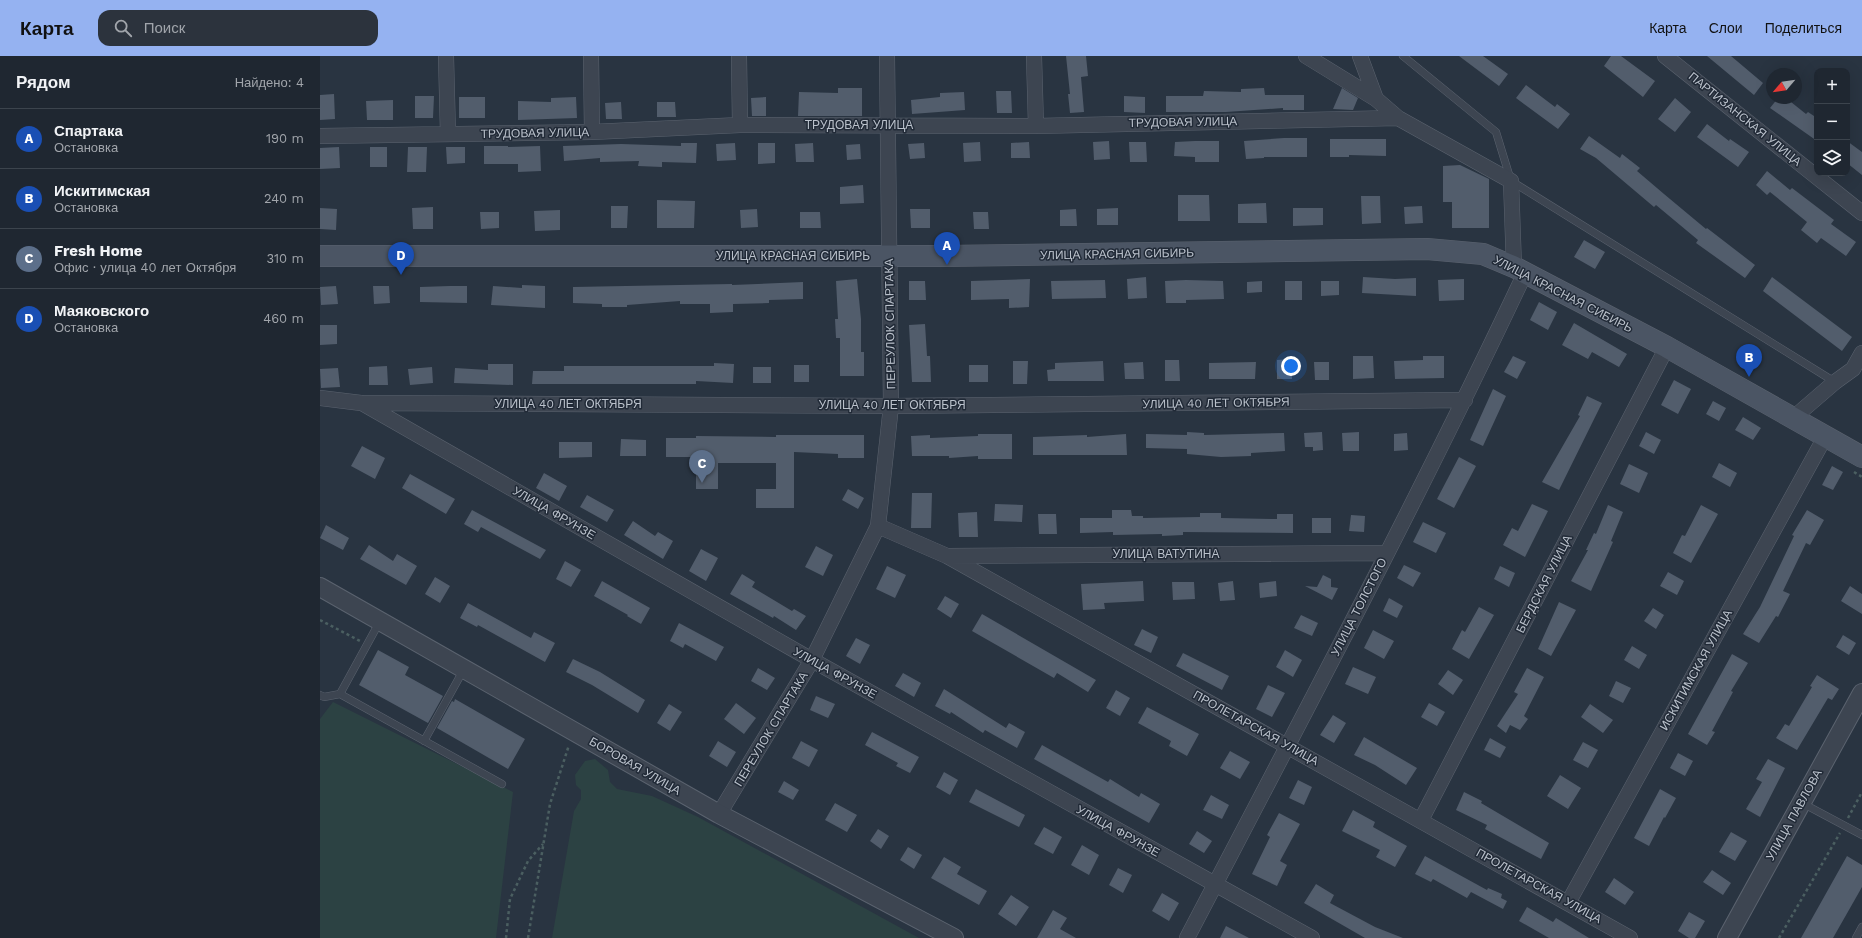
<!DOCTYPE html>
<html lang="ru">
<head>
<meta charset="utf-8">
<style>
	:root { --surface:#1f2731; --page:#2c333d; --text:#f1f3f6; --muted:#a1a5ab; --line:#3c444d; --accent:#95b2f1 }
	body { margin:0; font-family:"Work Sans",sans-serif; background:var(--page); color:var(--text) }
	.controls { position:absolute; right:12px; top:12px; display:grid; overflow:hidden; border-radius:8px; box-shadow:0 4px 16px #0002 }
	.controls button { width:36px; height:36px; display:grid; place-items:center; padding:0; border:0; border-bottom:1px solid var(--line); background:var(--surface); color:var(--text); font:20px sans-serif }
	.compass { position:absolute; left:1446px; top:12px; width:36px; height:36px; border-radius:50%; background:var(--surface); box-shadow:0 4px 16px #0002; rotate:241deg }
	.you { position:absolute; left:971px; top:310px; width:14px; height:14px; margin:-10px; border:3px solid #fff; border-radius:50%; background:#1a73e8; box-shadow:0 0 0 6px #1a73e833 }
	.badge { display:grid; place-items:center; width:26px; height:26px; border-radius:50%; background:var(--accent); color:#fff; font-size:13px; font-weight:700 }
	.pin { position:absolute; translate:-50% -33px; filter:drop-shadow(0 1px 2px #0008) }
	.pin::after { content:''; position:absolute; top:21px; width:14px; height:12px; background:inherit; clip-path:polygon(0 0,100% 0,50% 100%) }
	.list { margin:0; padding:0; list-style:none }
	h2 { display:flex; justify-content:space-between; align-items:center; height:52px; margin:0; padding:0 16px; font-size:17px }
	h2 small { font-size:13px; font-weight:400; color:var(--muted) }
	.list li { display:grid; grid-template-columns:26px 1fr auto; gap:12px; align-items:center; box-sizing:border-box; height:60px; padding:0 16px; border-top:1px solid var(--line) }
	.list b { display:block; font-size:15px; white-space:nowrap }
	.list p { margin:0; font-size:13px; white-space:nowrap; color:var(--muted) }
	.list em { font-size:13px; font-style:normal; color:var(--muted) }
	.icon { flex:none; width:22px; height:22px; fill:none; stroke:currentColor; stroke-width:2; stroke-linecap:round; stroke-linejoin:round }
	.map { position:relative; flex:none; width:1542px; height:882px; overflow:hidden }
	header { display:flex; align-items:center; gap:24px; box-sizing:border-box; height:56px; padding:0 20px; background:var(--accent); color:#111 }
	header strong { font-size:19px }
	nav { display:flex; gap:22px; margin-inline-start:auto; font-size:14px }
	.search { width:280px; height:36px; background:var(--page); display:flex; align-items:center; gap:10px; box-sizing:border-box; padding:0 14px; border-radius:12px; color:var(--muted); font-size:15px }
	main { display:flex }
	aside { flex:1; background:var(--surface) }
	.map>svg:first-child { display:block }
	.green { fill:#2c4243 }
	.building { fill:#525d6c }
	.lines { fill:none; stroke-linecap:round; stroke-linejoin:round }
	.service-casing { stroke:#5b636f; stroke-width:8 }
	.minor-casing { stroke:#5b636f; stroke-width:16 }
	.tertiary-casing { stroke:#5b636f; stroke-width:20 }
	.secondary-casing { stroke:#5b636f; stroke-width:22 }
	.path { stroke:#4b5f61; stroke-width:2.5; stroke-dasharray:3 3; stroke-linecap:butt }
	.service { stroke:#3d4551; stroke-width:7 }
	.minor { stroke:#3d4551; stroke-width:15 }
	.tertiary { stroke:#3d4551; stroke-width:18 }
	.secondary { stroke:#4b5564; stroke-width:21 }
	.labels { text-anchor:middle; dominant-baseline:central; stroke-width:3; stroke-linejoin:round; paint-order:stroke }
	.street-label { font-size:12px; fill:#bac1cb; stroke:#212a37 }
</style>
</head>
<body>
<header>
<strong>Карта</strong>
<div class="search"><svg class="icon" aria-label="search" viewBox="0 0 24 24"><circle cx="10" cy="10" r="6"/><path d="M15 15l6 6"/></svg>Поиск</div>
<nav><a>Карта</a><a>Слои</a><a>Поделиться</a></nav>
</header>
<main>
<aside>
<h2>Рядом<small>Найдено: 4</small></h2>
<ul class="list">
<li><span class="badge" style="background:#1a4fb4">A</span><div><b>Спартака</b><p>Остановка</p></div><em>190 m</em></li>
<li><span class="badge" style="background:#1a4fb4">B</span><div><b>Искитимская</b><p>Остановка</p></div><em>240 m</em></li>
<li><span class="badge" style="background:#5c6f8a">C</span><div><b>Fresh Home</b><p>Офис · улица 40 лет Октября</p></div><em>310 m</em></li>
<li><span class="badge" style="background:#1a4fb4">D</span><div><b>Маяковского</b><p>Остановка</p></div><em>460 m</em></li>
</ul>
</aside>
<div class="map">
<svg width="1542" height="882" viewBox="0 0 1542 882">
	<rect width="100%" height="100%" fill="#293441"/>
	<path class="green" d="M13 646 193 736 176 882H0V663Z
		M275 703 288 714 290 726 297 733 332 740 378 761 599 882H232L254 755 261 743V734L256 729 255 719 265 705Z"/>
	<path class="building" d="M746 0H766L768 20 761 21 764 56 750 57 748 38H750Z
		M1139 0H1163L1188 18 1179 30Z
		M1291 0H1301L1335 25 1323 41 1284 10Z
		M1387 0H1411L1443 27 1434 39Z
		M1206 29 1235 51 1237 48 1250 58 1238 73 1196 42Z
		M518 32H542V60H478L479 36 518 37Z
		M944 32 945 39H984V54H963V52L906 56H846V40H883L884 35 921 36V33Z
		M1022 32 1038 42 1033 54 1013 53Z
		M676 35H691L692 57H677Z
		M644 36 645 54 592 58 591 44 620 41V37Z
		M14 38 15 63 0 64V39Z
		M95 40H114L113 62H95Z
		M804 40 825 41V57L804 56Z
		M139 41H165V62H139Z
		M256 41 257 62 198 64V45L231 46V42Z
		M446 41V60H432L431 42Z
		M1355 42 1371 56 1355 76 1338 63Z
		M1458 42H1466L1486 58 1488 56 1497 62V85L1450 52Z
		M73 44V64H47L46 45Z
		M301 46 302 63H286L285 47Z
		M337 46H355L356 61H337Z
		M1387 68 1409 85 1410 83 1429 96 1418 111 1377 81Z
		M1269 80 1300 102 1302 98 1320 112 1317 115 1344 138 1386 173 1387 172 1435 209 1425 222 1376 187 1378 184 1336 149 1334 151 1276 102 1260 93Z
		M964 82H987V101H944V102L926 103 924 85Z
		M1010 83H1066V100L1029 99V101H1010Z
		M789 85 790 103 774 104 773 86Z
		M875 85H899V106H875V101L854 100 855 86Z
		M1527 85 1542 96V119L1527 107Z
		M660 86 661 105 644 106 643 87Z
		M709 86 710 102H691V87Z
		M809 86H826L827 106H810Z
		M361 87H377L376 107 342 106V111L318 110 319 105 280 106V102L244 105 243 90 301 88 361 90Z
		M415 87 416 104 397 105 396 88Z
		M438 87H455V107L438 108Z
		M493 87 494 106H476L475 88Z
		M604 87 605 102 590 103 588 88Z
		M540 88 541 103 527 104 526 89Z
		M164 90H188V91L220 90 221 115 198 116V108H164Z
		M19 91 20 112 0 113V92Z
		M50 91H67V111H50Z
		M88 91H107L106 116H87Z
		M126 91H145V107L127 108Z
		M1140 109 1169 123V172H1132V146H1123V110Z
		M1447 115 1470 134 1472 132 1514 164 1511 168 1536 186 1526 200 1501 182 1497 187 1481 174 1487 166 1450 136 1447 139 1436 129Z
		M543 129 544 147 520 148V131Z
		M858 139H889L890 165H858Z
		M1041 140H1060L1061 167 1042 168Z
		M337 144 375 145 374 172H337Z
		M946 147 947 167H918V148Z
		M291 150H308L307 172H291Z
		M1102 150 1103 167 1085 168 1084 151Z
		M113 151V173H93L92 152Z
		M0 152 17 153 16 174 0 173Z
		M798 152V169H777V153Z
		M973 152H1003V169L973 170Z
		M437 153 438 171 421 172 420 154Z
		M590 153H610V172H591Z
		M756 153 757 170H740V154Z
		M240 154V174L215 175 214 155Z
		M160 156H179V172L161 173Z
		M480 156H500L501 172H480Z
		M653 156H668L669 173H654Z
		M1264 184 1285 196 1275 213 1254 201Z
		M826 221 827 242 808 243 807 223Z
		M1043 221 1075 223 1096 222V240L1042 237Z
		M1452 221 1532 281 1522 295 1443 235Z
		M537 223 541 263V296H544V320H520V282H516L515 263H518L516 225Z
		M710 223 709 251 689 252V243L651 244V225Z
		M1144 223V244L1119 245 1118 224Z
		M785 224 786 242 732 243 731 225Z
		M866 224 903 225 904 243 866 244V247H846L845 225Z
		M589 225H605L606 244H589Z
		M942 225V236L927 237V226Z
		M965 225H982V244H965Z
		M1001 225H1019V239L1001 240Z
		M483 226V243L449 244V247L413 248V256L390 257V248H360V245L307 249V251H282V248L253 247V231L412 228V229Z
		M202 229 225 230V252L171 249 173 230 202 232Z
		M16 230 18 248 1 249 0 231Z
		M53 230H69L70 247 54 248Z
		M130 230H147V247L100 246V231Z
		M1219 246 1237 256 1228 274 1210 264Z
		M1254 267 1307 298 1299 311 1272 296 1268 303 1242 289Z
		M605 268 607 300H610L611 326H592L589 269Z
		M0 269H17V288L0 289Z
		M1033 300H1053L1054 322 1033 323Z
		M1103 300H1124V322L1075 323 1074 305 1103 304Z
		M1193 300 1206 306 1197 323 1184 316Z
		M971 303 972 323H957V304Z
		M845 304H859L860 325H845Z
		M693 305H708L707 328H693Z
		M783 305 784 325H728L727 314 735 313V307Z
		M823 306 824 323H805L804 307Z
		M936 306 935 323H889V307Z
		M994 306H1009V324H995Z
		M394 307 414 308 413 327 376 325V328H212L213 315H244V310H394Z
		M168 308H193V329L134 327 135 312 168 314Z
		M474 309H489V326H474Z
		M649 309H668V326H649Z
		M67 310 68 329H49V311Z
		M112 311 113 327 90 329 88 313Z
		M433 311H451V327H433Z
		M18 312 20 331 1 332 0 313Z
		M1354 324 1371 333 1358 358 1341 349Z
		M1173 333 1186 340 1163 390 1150 384Z
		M1267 340 1282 347 1239 434 1222 426 1260 360 1258 359Z
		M1393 345 1406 352 1399 365 1386 358Z
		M1423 361 1441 372 1433 384 1415 374Z
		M867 376 884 377V379L964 377 965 395 931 397V400L901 401 867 398V393L826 392V378L867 379Z
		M1002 376 1003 394 993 395V391H985L984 377Z
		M1039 376V395H1023L1022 377Z
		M1326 376 1341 384 1334 398 1319 390Z
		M1087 377 1088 394 1074 395V378Z
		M658 378H692V403H658V400L629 402V400H592L591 380 610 379V382L658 380Z
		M806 378 807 399H713V381L767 379V381Z
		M456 379H544V402H518V398L474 396V452H436V433H456V407H398V433H376V401H346V382H376V380L456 381Z
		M301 383 326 384V400H300Z
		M239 386H272V401L239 402Z
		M42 390 65 402 55 423 31 410Z
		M1139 401 1156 410 1134 452 1117 443Z
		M1399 407 1417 417 1410 431 1392 421Z
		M1309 408 1328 417 1319 437 1300 428Z
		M1512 410 1523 416 1513 434 1502 429Z
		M224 417 247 430 239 445 216 432Z
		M90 418 135 443 126 458 82 432Z
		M528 433 544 442 538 453 522 444Z
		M592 437H612L611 472H591Z
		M267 439 294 454 287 466 260 451Z
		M675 448 703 449 702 466 674 465Z
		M1212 448 1228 455 1205 501 1183 489 1192 472 1198 475Z
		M1288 449 1303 456 1291 485 1293 486 1271 535 1251 525 1268 494H1266L1274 477 1276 478Z
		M1381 449 1398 458 1371 507 1353 497 1362 479 1365 480Z
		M152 454 226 494 220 503 161 471 158 476 144 468Z
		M792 454H811L812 460H823V462L880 461V457H901V462L957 463V458H973V477L863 476V479L842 480V478L793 479V476L760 477V462H792Z
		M1487 454 1504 464 1490 489 1486 487 1463 535 1470 538 1458 561 1456 560 1439 587 1423 578 1440 551 1474 480 1472 479Z
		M657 456 658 481H639L638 457Z
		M718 458H736L737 478H719Z
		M1031 459 1045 460 1044 476 1029 475Z
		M992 462H1011V477H992Z
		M313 465 335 480 338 476 353 485 343 503 304 479Z
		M1103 466 1126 477 1116 497 1093 486Z
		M6 469 29 482 23 494 0 482Z
		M49 489 73 505 77 498 97 510 86 529 40 503Z
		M496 490 513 499 503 520 485 511Z
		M381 493 398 502 386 525 369 515Z
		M245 505 261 514 251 531 236 523Z
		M1084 509 1101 517 1093 531 1077 522Z
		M567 510 586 519 575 542 556 533Z
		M1180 510 1195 517 1189 531 1174 523Z
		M1348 516 1364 525 1357 539 1340 530Z
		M422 518 435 526 432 531 472 555 474 553 486 560 476 574 454 560 453 562 410 538Z
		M1003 519 1011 523V531L1018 532 1012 544 985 530 997 531Z
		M115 521 130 530 120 547 105 538Z
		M282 525 330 552 321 568 307 560 308 559 274 540Z
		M823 525 824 545 784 547 785 553 763 554 761 528Z
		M913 525 915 544 900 545 898 527Z
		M956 525 957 540 940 542 939 527Z
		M852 526H874L875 543 853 544Z
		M1530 530 1542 538V558L1521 545Z
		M625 540 639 548 631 562 617 553Z
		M1069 542 1083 550 1077 562 1063 555Z
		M1239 546 1256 554 1231 600 1218 593Z
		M148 547 211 582 214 576 235 587 225 606 158 569 157 571 140 562Z
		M1159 551 1174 559 1149 603 1132 593 1142 574 1145 576Z
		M1333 552 1344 559 1336 573 1324 565Z
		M662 558 776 624 768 636 737 617 734 622 652 575Z
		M981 559 998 567 992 580 974 572Z
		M359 567 404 591 396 605 365 588 363 592 350 585Z
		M822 573 838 581 831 597 814 589Z
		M1053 574 1074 585 1064 603 1044 592Z
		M1523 579 1536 587 1529 599 1516 591Z
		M536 582 550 589 540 608 526 600Z
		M1312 590 1327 599 1319 613 1304 604Z
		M58 594 89 611 85 619 123 640 108 667 39 629Z
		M965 594 982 604 973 621 956 611Z
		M863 597 909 620 902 634 856 610Z
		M1412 598 1428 607 1411 635 1413 636 1392 675 1395 676 1387 689 1368 678Z
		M253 603 280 616 325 644 318 657 272 629 246 616Z
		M1033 611 1056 621 1048 638 1025 628Z
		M438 612 455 622 447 634 431 625Z
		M1207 612 1224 621 1204 660 1208 663 1200 674 1190 669 1186 677 1177 670 1198 638 1194 636Z
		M1128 614 1143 624 1133 639 1118 628Z
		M583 617 601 627 594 641 575 630Z
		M1497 619 1519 633 1512 644 1508 642 1477 694 1456 682 1465 668 1469 670 1492 631 1490 630Z
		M1296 625 1311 632 1303 647 1289 640Z
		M948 629 965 637 952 661 936 653Z
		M624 633 686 672 689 667 705 676 697 692 665 674 663 677 631 656 630 658 615 650Z
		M796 634 810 642 800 660 786 652Z
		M496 640 515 648 508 662 490 654Z
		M135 643 205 683 188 713 117 672 132 645 134 646Z
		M416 647 436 662 424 678 404 663Z
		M1109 647 1125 656 1117 670 1101 661Z
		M349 648 362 656 350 675 337 667Z
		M1270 648 1293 664 1283 677 1261 661Z
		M827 651 879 678 867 700 849 690 851 685 818 667Z
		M1013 659 1026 667 1014 687 1000 679Z
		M552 676 599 701 590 717 576 710 578 707 545 689Z
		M1044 681 1097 712 1086 729 1055 709 1034 699Z
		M1170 682 1186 691 1180 702 1164 694Z
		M398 685 416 696 407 711 389 700Z
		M481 685 498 694 489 711 472 702Z
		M1263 686 1278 694 1268 712 1253 704Z
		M722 689 788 726 790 723 819 741 821 737 840 748 829 767 714 703Z
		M910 695 930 706 920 723 900 712Z
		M1358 697 1373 705 1365 720 1350 712Z
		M1448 703 1465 712 1440 761 1426 753 1442 726 1436 723Z
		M624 716 638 724 630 739 616 731Z
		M1240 719 1261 732 1248 753 1227 740Z
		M978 724 992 731 984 749 969 742Z
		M464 725 479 734 473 744 458 736Z
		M656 733 705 759 699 771 649 746Z
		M1340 733 1356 742 1345 762 1344 761 1329 790 1314 782Z
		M1144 736 1162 745 1161 747 1229 787 1221 803 1165 773 1167 769 1136 754Z
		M891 739 909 749 902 763 883 754Z
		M515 747 537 759 527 776 505 764Z
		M1033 754 1055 766 1053 771 1087 790 1075 811 1056 801 1060 794 1022 775Z
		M959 757 980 768 960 805 967 809 957 830 932 818 950 781 947 779Z
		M724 771 742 781 733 798 714 788Z
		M558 773 569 780 561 793 550 785Z
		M877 775 892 785 884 797 869 788Z
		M1411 776 1427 785 1415 805 1399 796Z
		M762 789 779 799 769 819 751 809Z
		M588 791 602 799 594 813 580 804Z
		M1105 800 1167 834 1168 832 1182 838 1181 842 1187 845 1183 853 1151 836 1147 842 1113 823 1111 826 1095 818Z
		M1527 800 1542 809V831L1513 882H1481Z
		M624 801 641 811 637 818 667 835 659 849 611 822Z
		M798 812 812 819 803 837 789 829Z
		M1392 814 1411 827 1403 839 1383 826Z
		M1294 822 1314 836 1305 849 1285 836Z
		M996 828 1014 839 1010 847 1055 871 1083 882H1045L984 847Z
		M842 837 859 847 849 865 832 855Z
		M691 839 709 851 696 870 678 858Z
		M1207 851 1233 866 1236 862 1269 882H1229L1199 865Z
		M733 854 747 862 740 873 756 882H717Z
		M1369 856 1385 865 1375 882H1369L1358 875Z
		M906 870 929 882H900Z"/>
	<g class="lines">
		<defs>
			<path id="service" d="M1083 0 1176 76 1191 125 1515 326
				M20 638 182 728
				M0 639 4 641 20 638 60 565
				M104 685 144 613
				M1482 747 1542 779
				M1536 882 1542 871"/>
			<path id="minor" d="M126 0 128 78
				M271 0 272 76
				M419 0 420 69
				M714 0 716 70
				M986 0 1056 43 1078 62 1191 125 1194 211
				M1040 0 1056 43
				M1345 0 1542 157
				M0 80 272 76 420 69 716 70 1078 62
				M0 342 41 347 571 350 1145 344
				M42 347 492 604 992 882
				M1472 363 1515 326 1533 313 1542 297
				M558 470 627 500 1310 882
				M628 500 1066 497
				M399 758 492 604 558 470 571 350 567 0
				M1101 764 1347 291
				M1248 847 1505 381
				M867 882C982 662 1099 442 1205 217"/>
			<path id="tertiary" d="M0 531 399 758 634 882
				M1407 882 1542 637"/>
			<path id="secondary" d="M0 200H624L1107 193 1163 198 1194 211 1347 291 1542 401"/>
		</defs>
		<use href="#service" class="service-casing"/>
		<use href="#minor" class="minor-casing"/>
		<use href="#tertiary" class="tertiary-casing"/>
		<use href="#secondary" class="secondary-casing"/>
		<path class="path" d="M1534 416 1542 421
			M0 564 40 585
			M1528 762 1542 736
			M186 882 190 843 208 805 223 788
			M208 882 230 748 249 689
			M1459 882 1520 777"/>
		<use href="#service" class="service"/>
		<use href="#minor" class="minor"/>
		<use href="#tertiary" class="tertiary"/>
		<use href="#secondary" class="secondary"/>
	</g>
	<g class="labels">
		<g class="street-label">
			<text transform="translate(1425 63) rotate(39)">ПАРТИЗАНСКАЯ УЛИЦА</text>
			<text transform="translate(863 66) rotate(-1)">ТРУДОВАЯ УЛИЦА</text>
			<text x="539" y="69">ТРУДОВАЯ УЛИЦА</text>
			<text transform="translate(215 77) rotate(-1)">ТРУДОВАЯ УЛИЦА</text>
			<text transform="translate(797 198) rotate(-1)">УЛИЦА КРАСНАЯ СИБИРЬ</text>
			<text x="473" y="200">УЛИЦА КРАСНАЯ СИБИРЬ</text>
			<text transform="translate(1243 238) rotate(27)">УЛИЦА КРАСНАЯ СИБИРЬ</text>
			<text transform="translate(570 268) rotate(-91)">ПЕРЕУЛОК СПАРТАКА</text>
			<text transform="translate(896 347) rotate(-1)">УЛИЦА 40 ЛЕТ ОКТЯБРЯ</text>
			<text x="248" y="348">УЛИЦА 40 ЛЕТ ОКТЯБРЯ</text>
			<text x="572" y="349">УЛИЦА 40 ЛЕТ ОКТЯБРЯ</text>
			<text transform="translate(234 457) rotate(30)">УЛИЦА ФРУНЗЕ</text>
			<text x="846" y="498">УЛИЦА ВАТУТИНА</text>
			<text transform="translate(1224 528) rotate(-63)">БЕРДСКАЯ УЛИЦА</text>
			<text transform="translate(1039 551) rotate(-63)">УЛИЦА ТОЛСТОГО</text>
			<text transform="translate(1376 614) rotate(-61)">ИСКИТИМСКАЯ УЛИЦА</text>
			<text transform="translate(515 617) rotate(29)">УЛИЦА ФРУНЗЕ</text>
			<text transform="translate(936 672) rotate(29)">ПРОЛЕТАРСКАЯ УЛИЦА</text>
			<text transform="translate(451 673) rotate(-59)">ПЕРЕУЛОК СПАРТАКА</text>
			<text transform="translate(315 710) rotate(30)">БОРОВАЯ УЛИЦА</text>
			<text transform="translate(1474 759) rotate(-61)">УЛИЦА ПАВЛОВА</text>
			<text transform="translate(798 775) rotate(29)">УЛИЦА ФРУНЗЕ</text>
			<text transform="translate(1219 830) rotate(29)">ПРОЛЕТАРСКАЯ УЛИЦА</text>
		</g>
	</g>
</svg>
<div class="controls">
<button>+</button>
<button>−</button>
<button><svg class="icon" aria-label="layers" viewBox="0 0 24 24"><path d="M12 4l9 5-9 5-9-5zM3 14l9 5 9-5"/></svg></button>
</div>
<svg class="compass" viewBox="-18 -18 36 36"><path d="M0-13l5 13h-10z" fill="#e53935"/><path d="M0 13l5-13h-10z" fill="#a1a5ab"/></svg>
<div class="you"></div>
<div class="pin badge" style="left:627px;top:209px;background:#1a4fb4">A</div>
<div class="pin badge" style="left:1429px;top:321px;background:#1a4fb4">B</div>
<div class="pin badge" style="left:382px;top:427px;background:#5c6f8a">C</div>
<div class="pin badge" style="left:81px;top:219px;background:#1a4fb4">D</div>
</div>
</main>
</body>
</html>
